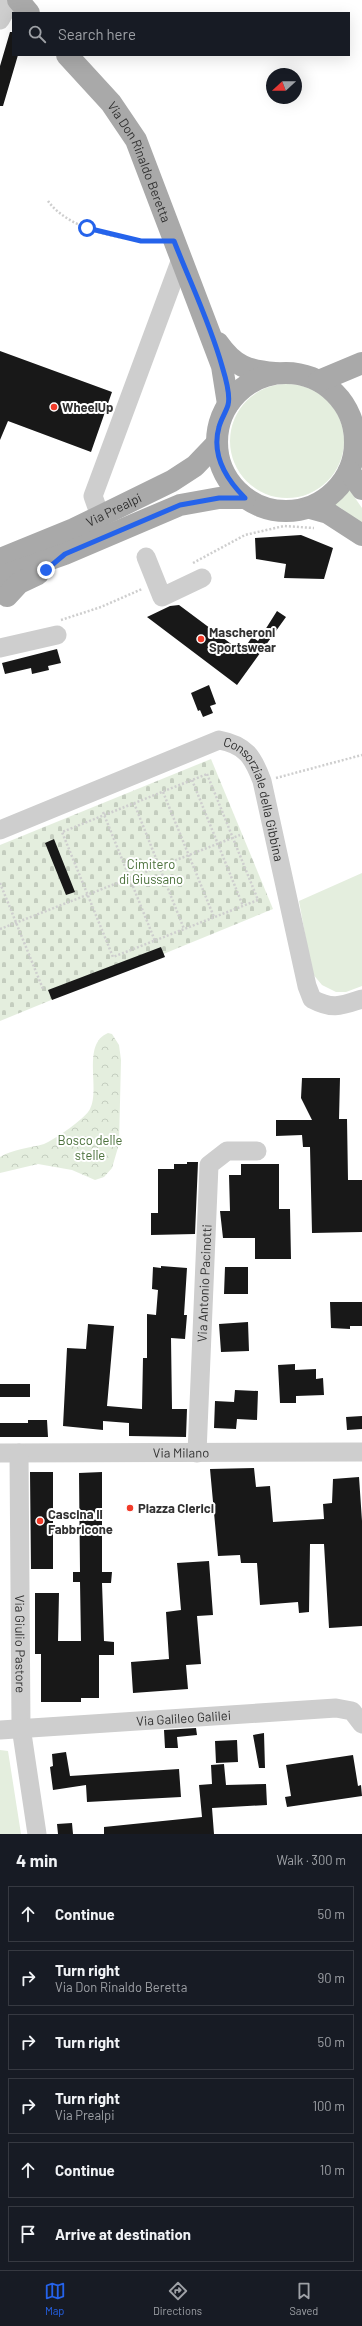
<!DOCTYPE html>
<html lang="en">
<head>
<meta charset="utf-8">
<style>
	:root { --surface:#171b24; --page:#20242c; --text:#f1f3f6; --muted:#9ea1a6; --line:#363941; --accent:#2563eb }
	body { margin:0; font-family:Barlow,sans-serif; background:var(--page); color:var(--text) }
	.compass { position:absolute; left:266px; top:68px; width:36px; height:36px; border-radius:50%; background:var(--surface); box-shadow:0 4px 16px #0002; rotate:249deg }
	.stop { position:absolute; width:12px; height:12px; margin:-9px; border:3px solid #2563eb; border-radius:50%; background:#fff }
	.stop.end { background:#2563eb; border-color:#fff; box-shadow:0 1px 4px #0008 }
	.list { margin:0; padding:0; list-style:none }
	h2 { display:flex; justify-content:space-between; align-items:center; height:52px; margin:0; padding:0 16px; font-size:17px }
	h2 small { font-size:13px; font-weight:400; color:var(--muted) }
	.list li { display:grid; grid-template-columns:26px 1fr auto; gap:12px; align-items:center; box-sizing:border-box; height:56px; margin:0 8px 8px; padding:0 8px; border:1px solid var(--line); border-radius:0px }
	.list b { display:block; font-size:15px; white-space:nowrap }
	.list p { margin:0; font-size:13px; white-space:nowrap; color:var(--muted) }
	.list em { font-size:13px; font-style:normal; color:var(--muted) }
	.icon { flex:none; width:22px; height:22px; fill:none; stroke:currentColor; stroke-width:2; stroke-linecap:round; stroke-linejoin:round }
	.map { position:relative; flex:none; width:362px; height:1834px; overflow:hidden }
	.search { position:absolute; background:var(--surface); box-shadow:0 4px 16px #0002; left:12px; right:12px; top:12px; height:44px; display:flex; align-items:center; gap:10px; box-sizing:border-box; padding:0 14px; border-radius:0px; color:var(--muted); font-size:15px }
	.sheet { height:436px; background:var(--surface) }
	nav { display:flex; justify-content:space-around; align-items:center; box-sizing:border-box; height:56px; border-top:1px solid var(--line); background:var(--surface); font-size:11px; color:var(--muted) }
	nav a { display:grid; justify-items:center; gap:2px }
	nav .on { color:var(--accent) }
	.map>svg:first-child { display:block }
	.green { fill:#e4eede }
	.forest { fill:url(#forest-crowns) }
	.cemetery { fill:url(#cemetery-stones) }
	.building { fill:#181818 }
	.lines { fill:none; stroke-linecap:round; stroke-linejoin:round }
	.path { stroke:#cecece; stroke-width:2.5; stroke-dasharray:2 2; stroke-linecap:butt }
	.minor { stroke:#cecece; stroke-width:19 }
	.major { stroke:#a9a9a9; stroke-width:22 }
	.route { stroke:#2563eb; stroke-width:5 }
	.poi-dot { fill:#f13b29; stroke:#fff; stroke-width:1.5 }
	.labels { text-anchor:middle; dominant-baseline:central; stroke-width:4; stroke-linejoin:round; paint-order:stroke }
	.street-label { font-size:13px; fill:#313131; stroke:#fff }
	.poi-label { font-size:13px; font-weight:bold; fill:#313131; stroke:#fff; text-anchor:start }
	.park-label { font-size:13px; fill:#4a703a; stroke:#fff }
</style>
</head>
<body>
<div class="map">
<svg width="362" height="1834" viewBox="0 0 362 1834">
	<defs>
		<pattern id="forest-crowns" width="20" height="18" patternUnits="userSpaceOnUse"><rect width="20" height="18" fill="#e4eede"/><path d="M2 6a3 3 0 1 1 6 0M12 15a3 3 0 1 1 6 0" fill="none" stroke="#c4cdbf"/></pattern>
		<pattern id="cemetery-stones" width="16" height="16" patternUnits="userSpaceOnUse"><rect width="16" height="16" fill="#e4eede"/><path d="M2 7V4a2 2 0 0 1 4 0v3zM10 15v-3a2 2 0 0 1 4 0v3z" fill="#c4cdbf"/></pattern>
	</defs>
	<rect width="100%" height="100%" fill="#fff"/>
	<path class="green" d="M230 441a57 57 0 1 1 114 0a57 57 0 1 1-114 0Z
		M346 485 362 508V524L341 508 330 503Z
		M362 873V986L346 992H336L322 985 312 973 299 901Z
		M0 1750 8 1751 21 1834H0Z"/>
	<path class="forest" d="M108 1033 112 1034 119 1045 121 1060 119 1144 112 1168 104 1177 95 1180 72 1170 38 1164 0 1173V1157C13 1149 30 1148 44 1144 54 1140 86 1118 90 1109 101 1089 81 1044 108 1033Z"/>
	<path class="cemetery" d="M211 759 273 909 0 1021V845Z"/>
	<path class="building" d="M10 32H13V55H18L3 106H0V66Z
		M0 351 112 392 91 452 8 421 0 440Z
		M301 535 333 548 324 579 284 578 286 564 256 559 255 538Z
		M179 605 242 652 252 637 258 641 277 611 286 617 237 685 147 617 170 606Z
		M57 649 61 663 48 666 49 670 32 674 31 668 5 674 2 663Z
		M209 685 216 704 210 706 213 713 203 717 200 710 198 711 191 693Z
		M54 839 75 892 66 895 45 843Z
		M161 947 165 957 52 1000 48 990Z
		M302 1078H340L339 1119H347L348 1180H362V1232L312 1233 310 1147H303L302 1135 276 1136V1120H312L301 1098Z
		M187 1162H198L195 1234 151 1235V1213H158V1169H174V1164H187Z
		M241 1164H279V1209H290L291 1259H255V1238H223L220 1211H230L229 1175H241Z
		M161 1266 187 1268 184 1315H187L185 1339 171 1338 172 1409H187L186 1437 129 1436V1423L103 1421V1430L63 1426 67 1348 86 1349 88 1324 114 1326 107 1406 142 1409 143 1358H147V1314L156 1315 158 1290 152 1289 153 1267 161 1268Z
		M225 1267H248V1294H224Z
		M330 1302H362V1326H350V1329L331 1328Z
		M248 1322 249 1351 221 1352 219 1324Z
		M295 1364V1370L316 1369V1379L323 1378 324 1395 296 1396V1403H280L278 1365Z
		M0 1384H30V1397H0Z
		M235 1390 258 1391 257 1420 237 1419 236 1429 214 1428 215 1401 234 1402Z
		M362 1416V1429L347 1430 346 1417Z
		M28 1420H47L48 1437H0V1423H28Z
		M254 1468 256 1487 270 1486 273 1522 324 1519 323 1504 332 1503 333 1479 359 1477 362 1521V1626L329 1628 324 1544H310L309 1612 299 1613 298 1602 260 1605 257 1563H241L240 1555 218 1556 210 1469Z
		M30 1472H53V1569H31Z
		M102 1472V1572H112L111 1583H102L104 1641 114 1642V1655H99V1698H81V1702H41V1654H35V1593H59L58 1641H81L80 1582H73V1572H80L79 1473Z
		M209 1561 213 1615 197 1616 201 1664 186 1665 188 1689 133 1693 131 1662 169 1659 166 1612 181 1610 177 1563Z
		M196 1728 197 1735 177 1737 178 1748H165L164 1730Z
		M264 1733 265 1768H259L253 1735Z
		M237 1740 238 1762 216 1763 215 1741Z
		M66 1752 70 1776 179 1769 181 1797 87 1802 86 1785 53 1790 50 1767 53 1766 52 1754Z
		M353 1755 358 1786 361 1785 362 1796 287 1807 285 1797 291 1796 286 1765Z
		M224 1764 226 1785 266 1784 267 1805 212 1808 214 1834H104V1827L202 1817 199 1785 212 1784 211 1765Z
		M72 1823 73 1834H58L57 1824Z"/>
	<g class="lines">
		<path class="path" d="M48 201C69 230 123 241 157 241
			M193 563 245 535 284 526 314 528
			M61 620 101 607 142 589
			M207 774 258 900 113 957 62 832Z
			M276 778 362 755
			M192 780 243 906
			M163 792 214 917
			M134 803 184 929
			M103 812 155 941
			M0 883 43 989
			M0 929 240 835"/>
		<g class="minor">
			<path d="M0 20 7 8 9 0"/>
			<path d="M100 516 93 496 181 259"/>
			<path d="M146 557 162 597 202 578"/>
			<path d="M0 648 57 635"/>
			<path id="s1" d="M0 830 219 740C246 745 253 757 262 781L307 986 312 999C333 1010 341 1006 362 999"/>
			<path id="s2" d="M0 1453 362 1452"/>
			<path id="s3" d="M19 1453 21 1727 37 1834"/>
			<path id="s4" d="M197 1453 209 1165 227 1151H257"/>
			<path id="s5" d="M0 1730 336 1708 352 1711 362 1724"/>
		</g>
		<g class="major">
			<path d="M18 0 29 13"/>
			<path id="s6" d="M67 55 111 103 136 140 222 366 228 404"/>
			<path d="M218 343C234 366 248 371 275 373"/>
			<circle cx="286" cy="442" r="69"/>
			<path d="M319 381 362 363"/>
			<path d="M349 471 362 489"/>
			<path d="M310 508 328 513 362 535"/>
			<path id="s7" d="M0 559 74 529 172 481 195 466 217 443"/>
			<path d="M0 577 65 554 180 505 219 498H245"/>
			<path d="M7 596 19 583 38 574"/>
		</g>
	</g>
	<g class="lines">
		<path class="route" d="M46 570 65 554 180 505 219 498H245C226 479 211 455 219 427 221 419 226 412 228 405 231 394 225 376 222 366 210 323 190 282 174 241H141L87 228"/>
	</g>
	<g class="poi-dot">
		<circle cx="54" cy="407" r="4"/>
		<circle cx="201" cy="639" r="4"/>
		<circle cx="130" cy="1508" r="4"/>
		<circle cx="40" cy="1521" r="4"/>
	</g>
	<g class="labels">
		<g class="street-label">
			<text stroke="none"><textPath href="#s6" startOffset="131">Via Don Rinaldo Beretta</textPath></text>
			<text stroke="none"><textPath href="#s7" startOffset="124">Via Prealpi</textPath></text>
			<text stroke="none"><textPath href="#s1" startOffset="312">Consorziale della Gibbina</textPath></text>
			<text stroke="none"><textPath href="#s4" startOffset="170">Via Antonio Pacinotti</textPath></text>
			<text stroke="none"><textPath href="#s2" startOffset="181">Via Milano</textPath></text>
			<text stroke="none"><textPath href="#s3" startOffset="191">Via Giulio Pastore</textPath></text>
			<text stroke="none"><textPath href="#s5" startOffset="184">Via Galileo Galilei</textPath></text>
		</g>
		<g class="poi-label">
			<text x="62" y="407">WheelUp</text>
			<text x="209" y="632">Mascheroni<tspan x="209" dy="15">Sportswear</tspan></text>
			<text x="138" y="1508">Piazza Clerici</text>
			<text x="48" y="1514">Cascina Il<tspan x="48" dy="15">Fabbricone</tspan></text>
		</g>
		<g class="park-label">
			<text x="151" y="864">Cimitero<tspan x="151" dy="15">di Giussano</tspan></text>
			<text x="90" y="1140">Bosco delle<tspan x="90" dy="15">stelle</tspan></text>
		</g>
	</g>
</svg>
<svg class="compass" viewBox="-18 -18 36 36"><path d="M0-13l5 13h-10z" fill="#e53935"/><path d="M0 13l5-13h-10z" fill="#9ea1a6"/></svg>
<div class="stop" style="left:87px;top:228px"></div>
<div class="stop end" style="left:46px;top:570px"></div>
<div class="search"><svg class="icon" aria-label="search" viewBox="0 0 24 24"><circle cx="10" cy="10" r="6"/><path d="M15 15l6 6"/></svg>Search here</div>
</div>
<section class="sheet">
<h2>4 min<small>Walk · 300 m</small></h2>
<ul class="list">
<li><svg class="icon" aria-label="ahead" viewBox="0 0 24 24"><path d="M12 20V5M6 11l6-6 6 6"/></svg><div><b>Continue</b></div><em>50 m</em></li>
<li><svg class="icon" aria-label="right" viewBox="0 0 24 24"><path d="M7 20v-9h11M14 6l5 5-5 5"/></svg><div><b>Turn right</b><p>Via Don Rinaldo Beretta</p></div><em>90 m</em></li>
<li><svg class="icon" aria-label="right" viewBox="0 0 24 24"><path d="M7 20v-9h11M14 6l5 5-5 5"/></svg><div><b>Turn right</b></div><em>50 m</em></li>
<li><svg class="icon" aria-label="right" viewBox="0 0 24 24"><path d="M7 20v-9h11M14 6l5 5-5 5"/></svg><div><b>Turn right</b><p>Via Prealpi</p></div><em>100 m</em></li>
<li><svg class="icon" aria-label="ahead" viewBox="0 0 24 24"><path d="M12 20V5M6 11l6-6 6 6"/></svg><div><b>Continue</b></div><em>10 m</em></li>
<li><svg class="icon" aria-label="arrive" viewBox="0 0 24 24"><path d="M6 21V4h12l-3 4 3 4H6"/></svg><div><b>Arrive at destination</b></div></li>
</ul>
</section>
<nav>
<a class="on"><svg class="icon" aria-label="map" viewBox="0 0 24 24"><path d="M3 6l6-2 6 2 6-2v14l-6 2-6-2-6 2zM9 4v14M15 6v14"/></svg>Map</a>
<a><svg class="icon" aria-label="directions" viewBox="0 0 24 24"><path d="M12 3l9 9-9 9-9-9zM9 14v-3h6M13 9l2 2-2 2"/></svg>Directions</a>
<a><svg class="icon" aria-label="saved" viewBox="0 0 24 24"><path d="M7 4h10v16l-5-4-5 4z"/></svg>Saved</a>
</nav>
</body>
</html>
